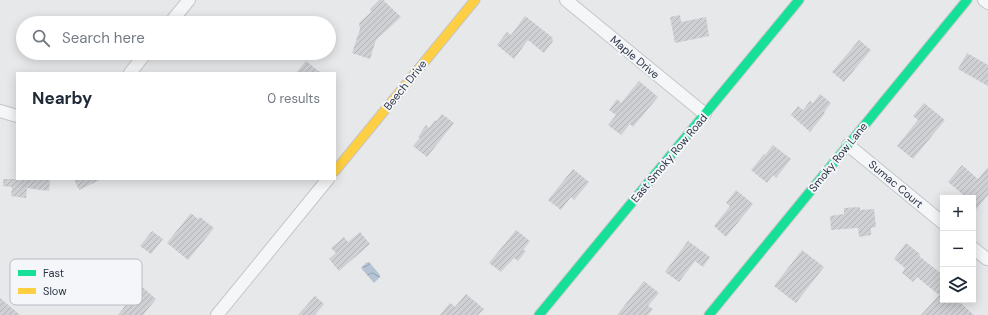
<!DOCTYPE html>
<html lang="en">
<head>
<meta charset="utf-8">
<style>
	:root { --surface:#fff; --page:#f2f2f3; --text:#1f2937; --muted:#747a83; --line:#e0e1e3 }
	body { margin:0; font-family:"DM Sans",sans-serif; background:var(--page); color:var(--text) }
	.controls { position:absolute; right:12px; bottom:12px; display:grid; overflow:hidden; border-radius:0px; box-shadow:0 2px 10px #0003 }
	.controls button { width:36px; height:36px; display:grid; place-items:center; padding:0; border:0; border-bottom:1px solid var(--line); background:var(--surface); color:var(--text); font:20px sans-serif }
	.list { margin:0; padding:0; list-style:none }
	h2 { display:flex; justify-content:space-between; align-items:center; height:52px; margin:0; padding:0 16px; font-size:17px }
	h2 small { font-size:13px; font-weight:400; color:var(--muted) }
	.icon { flex:none; width:22px; height:22px; fill:none; stroke:currentColor; stroke-width:2; stroke-linecap:round; stroke-linejoin:round }
	.map { position:relative; flex:none; width:988px; height:315px; overflow:hidden }
	.search { position:absolute; background:var(--surface); box-shadow:0 2px 10px #0003; left:16px; top:16px; width:320px; height:44px; display:flex; align-items:center; gap:10px; box-sizing:border-box; padding:0 14px; border-radius:22px; color:var(--muted); font-size:15px }
	.panel { position:absolute; background:var(--surface); box-shadow:0 2px 10px #0003; left:16px; top:72px; width:320px; height:108px; border-radius:0px }
	.map>svg:first-child { display:block }
	.water { fill:url(#water-waves) }
	.building { fill:url(#building-hatch) }
	.lines { fill:none; stroke-linecap:round; stroke-linejoin:round }
	.street-casing { stroke:#c4c6c8; stroke-width:14 }
	.fast-casing { stroke:#c4c6c8; stroke-width:11 }
	.slow-casing { stroke:#c4c6c8; stroke-width:11 }
	.street { stroke:#f5f6f7; stroke-width:12 }
	.fast { stroke:#16e098; stroke-width:9 }
	.slow { stroke:#ffcf43; stroke-width:9 }
	.labels { text-anchor:middle; dominant-baseline:central; stroke-width:4; stroke-linejoin:round; paint-order:stroke }
	.street-label { font-size:11px; fill:#2b3445; stroke:#f4f6f9 }
	.key { fill:#f4f6f9; stroke:#b8bcc3; stroke-width:1 }
	.key-label { font-size:11px; fill:#2b3445 }
</style>
</head>
<body>
<div class="map">
<svg width="988" height="315" viewBox="0 0 988 315">
	<defs>
		<pattern id="water-waves" width="16" height="10" patternUnits="userSpaceOnUse"><rect width="16" height="10" fill="#b4c4d5"/><path d="M0 5q4-4 8 0t8 0" fill="none" stroke="#93a0af"/></pattern>
		<pattern id="building-hatch" width="6" height="6" patternUnits="userSpaceOnUse"><rect width="6" height="6" fill="#ced0d3"/><path d="M-1 1l2-2M0 6l6-6M5 7l2-2" fill="none" stroke="#b1b3b6"/></pattern>
	</defs>
	<rect width="100%" height="100%" fill="#e6e8ea"/>
	<path class="water" d="M369 262 380 275V277L374 283 361 268 366 263Z"/>
	<path class="building" d="M379 0H383L401 17 376 40 370 59 352 53 360 29 359 23 371 12 370 9Z
		M680 15 681 22 706 17 709 36 675 43 670 17Z
		M525 16 553 38 552 40 553 41 544 53 528 40 514 59 497 45 507 32 511 35Z
		M859 40 871 50 844 82 832 72Z
		M967 53 988 65V86L958 69Z
		M306 61 321 73H296Z
		M639 81 658 97 633 127 630 124 621 135 608 125 616 115 609 110 617 99 621 103Z
		M820 94 831 103 824 112 825 113 810 132 791 115 798 106 803 110 810 101 813 103Z
		M924 103 945 120 913 159 897 146 918 120 913 116Z
		M442 114 454 123 427 157 413 146 420 138 418 137 426 125 429 128 435 120 437 121Z
		M773 145 791 159 776 178 773 175 767 183 751 170 764 154 765 155Z
		M962 165 978 179 988 167V195L973 213V198H967L948 182Z
		M573 169 589 182 574 200 571 197 561 210 548 200Z
		M3 179H50L49 191 27 188 26 198 11 196 12 187 3 186Z
		M74 179H102L79 190Z
		M736 190 753 204 726 237 714 226 730 206 726 203Z
		M860 207V210L874 209 876 227 871 228V235L859 237 858 228 831 230 830 216 844 214V208Z
		M191 213 198 219 200 217 214 228 188 260 167 243Z
		M516 230 530 241 523 250 526 251 518 261 514 258 509 264V263L501 272 489 263Z
		M152 231 163 239 151 254 140 246Z
		M360 232 370 244 339 271 329 259 336 253 331 248 344 237 348 242Z
		M688 241 710 257 703 267 695 261 679 282 665 272Z
		M906 243 920 254 919 256 943 275V300H957L974 315H921L939 295 917 277 913 282 902 273 905 268 894 259Z
		M802 250 824 267 796 303 774 286Z
		M644 281 659 293 648 306 653 309 648 315H617Z
		M141 286 156 299 143 315H118Z
		M466 294 484 309 478 315H440L450 303 455 307Z
		M315 296 324 304 315 315H298Z
		M0 298 20 315H0Z"/>
	<g class="lines">
		<defs>
			<path id="street" d="M566 0 705 114
				M984 0 988 3
				M170 23 189 0
				M130 73 146 53
				M0 111 17 116
				M848 145 943 223
				M973 248 987 259
				M217 315 328 179"/>
			<path id="fast" d="M539 315 799 0
				M709 315 967 0"/>
			<path id="slow" d="M335 171 475 0"/>
		</defs>
		<use href="#street" class="street-casing"/>
		<use href="#fast" class="fast-casing"/>
		<use href="#slow" class="slow-casing"/>
		<use href="#street" class="street"/>
		<use href="#fast" class="fast"/>
		<use href="#slow" class="slow"/>
	</g>
	<g class="labels">
		<g class="street-label">
			<text transform="translate(635 57) rotate(40)">Maple Drive</text>
			<text transform="translate(405 85) rotate(-51)">Beech Drive</text>
			<text transform="translate(838 157) rotate(-51)">Smoky Row Lane</text>
			<text transform="translate(669 158) rotate(-50)">East Smoky Row Road</text>
			<text transform="translate(896 184) rotate(40)">Sumac Court</text>
		</g>
	</g>
	<rect x="10" y="259" width="132" height="46" rx="6" class="key"/>
	<rect x="18" y="270" width="18" height="6" fill="#16e098"/>
	<rect x="18" y="288" width="18" height="6" fill="#ffcf43"/>
	<g class="key-label">
		<text x="43" y="277">Fast</text>
		<text x="43" y="295">Slow</text>
	</g>
</svg>
<div class="controls">
<button>+</button>
<button>−</button>
<button><svg class="icon" aria-label="layers" viewBox="0 0 24 24"><path d="M12 4l9 5-9 5-9-5zM3 14l9 5 9-5"/></svg></button>
</div>
<div class="search"><svg class="icon" aria-label="search" viewBox="0 0 24 24"><circle cx="10" cy="10" r="6"/><path d="M15 15l6 6"/></svg>Search here</div>
<section class="panel">
<h2>Nearby<small>0 results</small></h2>
<ul class="list">
</ul>
</section>
</div>
</body>
</html>
